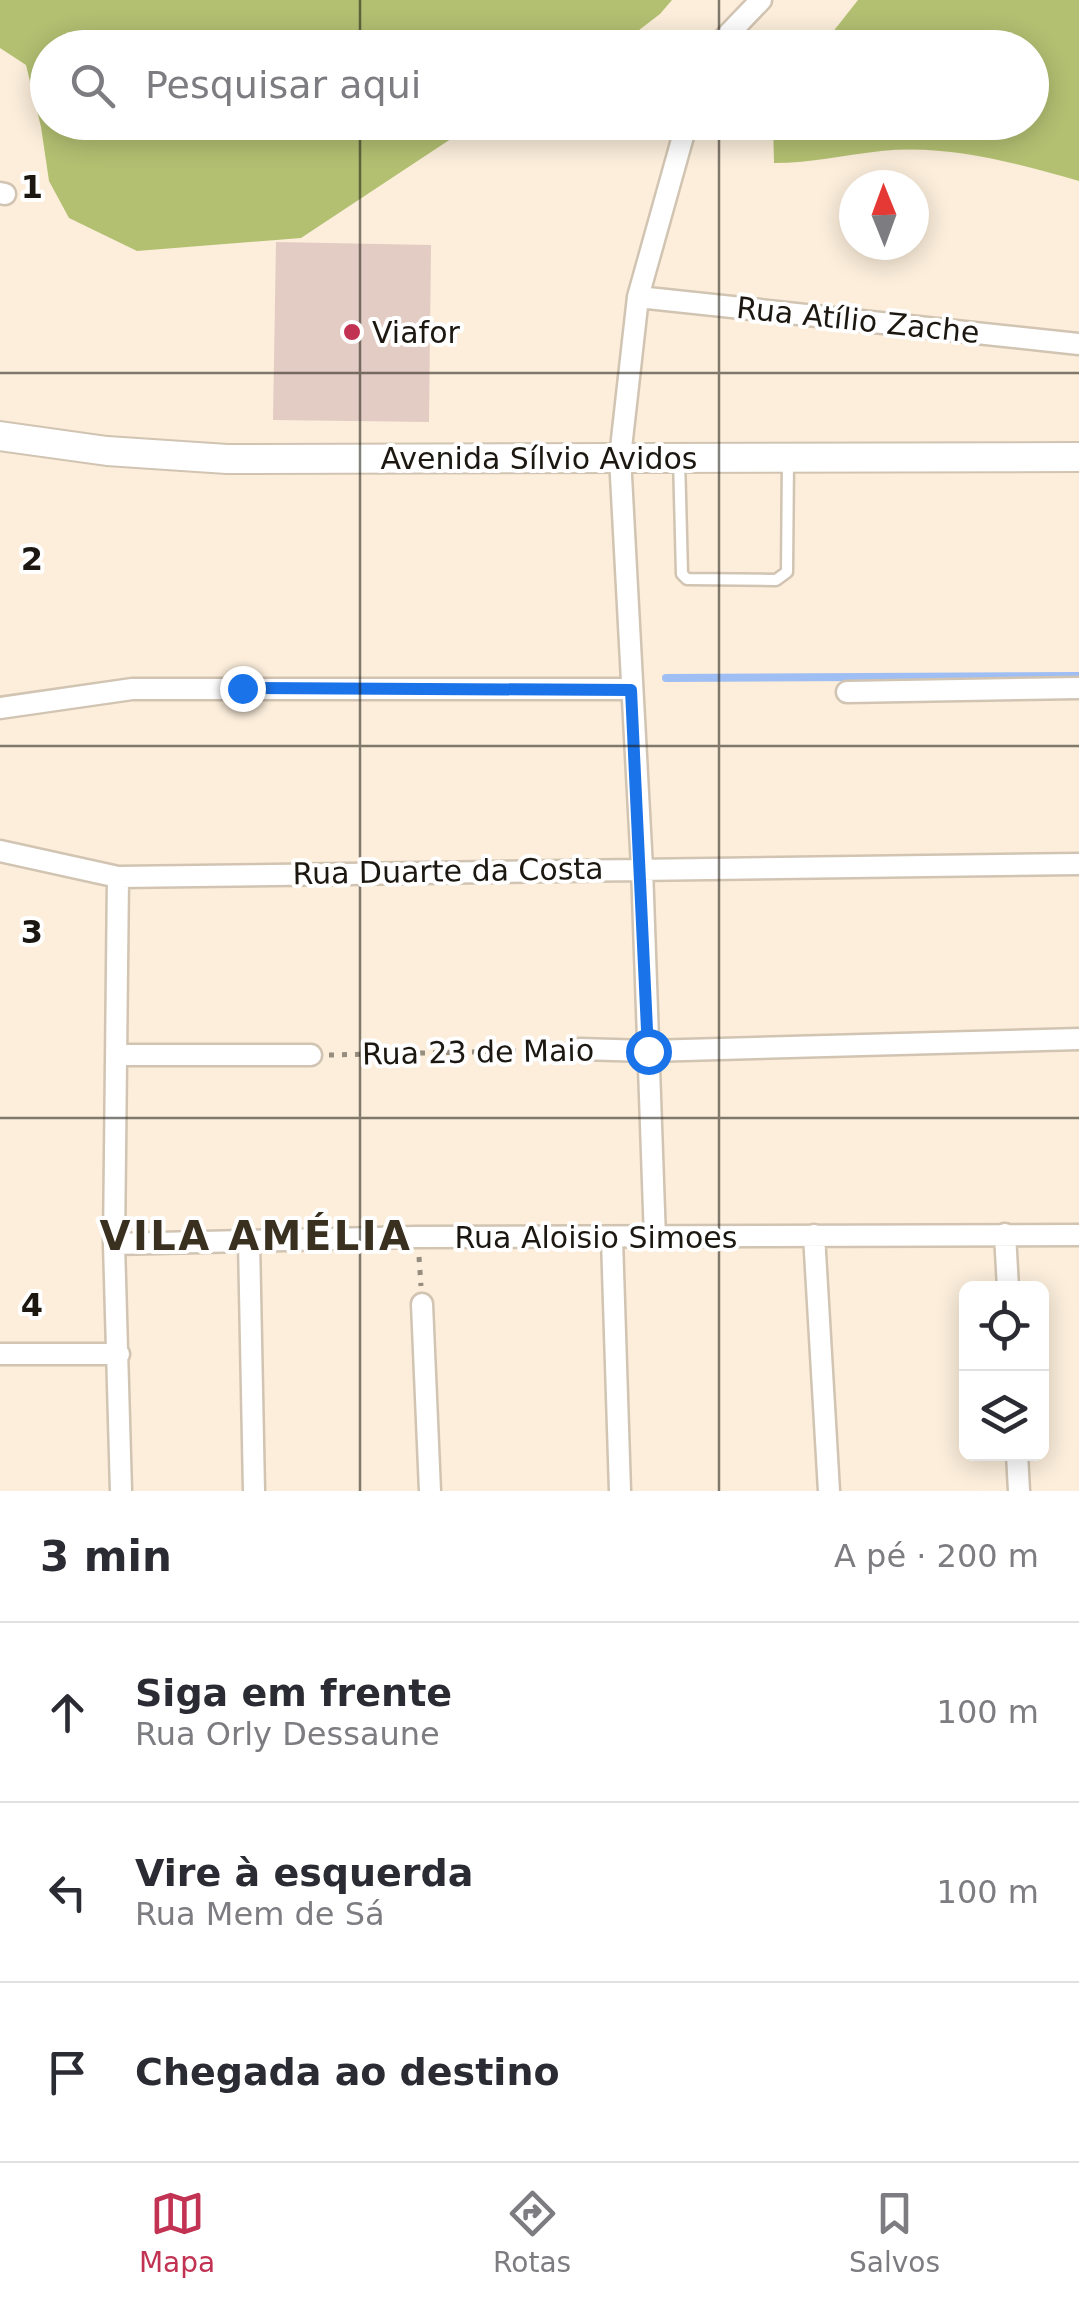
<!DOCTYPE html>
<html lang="pt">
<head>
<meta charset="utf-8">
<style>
	:root { --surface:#fff; --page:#f7f7f7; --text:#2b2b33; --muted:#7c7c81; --line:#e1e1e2; --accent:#c23252 }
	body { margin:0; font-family:"DejaVu Sans",sans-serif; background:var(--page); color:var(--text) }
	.controls { position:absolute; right:30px; bottom:30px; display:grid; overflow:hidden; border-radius:15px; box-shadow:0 5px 25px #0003 }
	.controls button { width:90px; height:90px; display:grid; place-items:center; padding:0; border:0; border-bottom:2px solid var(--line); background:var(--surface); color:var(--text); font:50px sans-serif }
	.compass { position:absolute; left:839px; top:170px; width:90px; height:90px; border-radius:50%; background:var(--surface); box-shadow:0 5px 25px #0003; rotate:359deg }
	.stop { position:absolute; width:30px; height:30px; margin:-22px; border:8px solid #1a73e8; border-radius:50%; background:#fff }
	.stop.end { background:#1a73e8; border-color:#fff; box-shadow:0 2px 10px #0008 }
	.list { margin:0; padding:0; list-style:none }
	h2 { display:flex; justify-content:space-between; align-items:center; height:130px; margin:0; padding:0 40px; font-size:42px }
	h2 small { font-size:32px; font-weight:400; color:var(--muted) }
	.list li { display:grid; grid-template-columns:65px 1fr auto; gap:30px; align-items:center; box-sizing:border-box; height:180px; padding:0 40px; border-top:2px solid var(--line) }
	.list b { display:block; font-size:38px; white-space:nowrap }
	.list p { margin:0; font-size:32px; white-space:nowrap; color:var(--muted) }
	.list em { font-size:32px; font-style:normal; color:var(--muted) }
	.icon { flex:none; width:55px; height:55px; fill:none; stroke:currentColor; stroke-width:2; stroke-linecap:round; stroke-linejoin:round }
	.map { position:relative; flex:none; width:1079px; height:1491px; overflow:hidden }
	.search { position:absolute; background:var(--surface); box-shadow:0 5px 25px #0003; left:30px; right:30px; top:30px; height:110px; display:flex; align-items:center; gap:25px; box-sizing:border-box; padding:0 35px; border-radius:55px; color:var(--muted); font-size:38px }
	.sheet { height:670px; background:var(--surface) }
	nav { display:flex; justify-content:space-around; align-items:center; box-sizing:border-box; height:140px; border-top:2px solid var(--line); background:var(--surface); font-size:28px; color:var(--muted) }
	nav a { display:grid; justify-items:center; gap:5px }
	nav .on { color:var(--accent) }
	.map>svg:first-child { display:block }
	.forest { fill:#b3c072 }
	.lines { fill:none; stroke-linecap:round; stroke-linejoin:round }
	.stream { stroke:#9fbef3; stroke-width:8 }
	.building { fill:#e3ccc3 }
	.service-casing { stroke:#d1c4b2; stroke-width:15 }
	.minor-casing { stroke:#d1c4b2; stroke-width:25 }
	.secondary-casing { stroke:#d1c4b2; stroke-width:32 }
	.path { stroke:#968d7f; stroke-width:5; stroke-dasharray:5 8; stroke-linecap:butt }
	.service { stroke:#fff; stroke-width:10 }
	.minor { stroke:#fff; stroke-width:20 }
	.secondary { stroke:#fff; stroke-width:28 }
	.route { stroke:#1a73e8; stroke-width:12 }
	.grid { fill:none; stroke:#1c1811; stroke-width:2.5; stroke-opacity:0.55 }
	.poi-dot { fill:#c23252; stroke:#fff; stroke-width:4 }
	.labels { text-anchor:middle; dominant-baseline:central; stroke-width:8; stroke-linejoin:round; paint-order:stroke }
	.street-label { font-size:30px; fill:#1c1811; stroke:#fff }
	.poi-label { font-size:30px; fill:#1c1811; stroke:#fff; text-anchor:start }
	.district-label { font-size:40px; font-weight:bold; letter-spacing:2.5px; fill:#3a3020; stroke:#fff }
	.grid-label { font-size:32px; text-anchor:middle; font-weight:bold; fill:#1c1811; stroke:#fff; stroke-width:8; stroke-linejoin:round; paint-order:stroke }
</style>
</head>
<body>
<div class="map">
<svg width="1079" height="1491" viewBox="0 0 1079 1491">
	<rect width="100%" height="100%" fill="#fceedb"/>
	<path class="forest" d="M0 0H672L660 14 617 47 48 48V122L475 123 301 238 137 251 69 218 49 181 41 127 26 65 0 48Z
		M858 0H1079V181C1016 163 948 144 881 151 845 155 811 163 774 163L773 123 1032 122V48L821 47Z"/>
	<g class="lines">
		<path class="stream" d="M666 678 1079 676"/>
	</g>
	<path class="building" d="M276 242 431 245 429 422 273 420Z"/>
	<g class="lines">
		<defs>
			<path id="service" d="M679 458 682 574 687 579 776 580 787 572 788 459"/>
			<path id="minor" d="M715 48 761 0
				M0 193 5 194
				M638 297 1079 344
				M847 692 1079 688
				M0 708 132 689H631
				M0 851 118 877 1079 864
				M118 877 114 1244 121 1491
				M579 1049 649 1051 1079 1039
				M116 1055H311
				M1005 1234 1008 1288
				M814 1235 829 1491
				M612 1239 620 1491
				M655 1239 642 868 620 457 638 297 687 122
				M249 1241 254 1491
				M114 1244 417 1237 1079 1235
				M422 1304 430 1491
				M0 1354H119
				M1017 1454 1019 1491"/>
			<path id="secondary" d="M0 436 107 451 227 459 1079 457"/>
		</defs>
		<use href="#service" class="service-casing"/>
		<use href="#minor" class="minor-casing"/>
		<use href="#secondary" class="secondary-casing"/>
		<path class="path" d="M329 1055 558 1050
			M419 1257 421 1286"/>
		<use href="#service" class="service"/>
		<use href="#minor" class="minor"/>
		<use href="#secondary" class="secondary"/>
	</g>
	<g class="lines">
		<path class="route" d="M242 688 631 690 648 1051"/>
	</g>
	<path class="grid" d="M360 0V48M719 0V48M360 122V1491M719 122V1491M0 373H1079M0 746H1079M0 1118H1079"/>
	<circle class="poi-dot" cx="352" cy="332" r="10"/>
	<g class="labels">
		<g class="street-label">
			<text transform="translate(858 320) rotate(6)">Rua Atílio Zache</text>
			<text x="539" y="458">Avenida Sílvio Avidos</text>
			<text transform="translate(448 871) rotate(-1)">Rua Duarte da Costa</text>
			<text transform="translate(478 1052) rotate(-1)">Rua 23 de Maio</text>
			<text x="596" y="1237">Rua Aloisio Simoes</text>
		</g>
		<g class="poi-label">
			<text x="372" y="332">Viafor</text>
		</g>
		<g class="district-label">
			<text x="256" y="1236">VILA AMÉLIA</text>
		</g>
	</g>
	<g class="grid-label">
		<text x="32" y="198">1</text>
		<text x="32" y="570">2</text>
		<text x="32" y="943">3</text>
		<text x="32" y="1316">4</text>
	</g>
</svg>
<div class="controls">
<button><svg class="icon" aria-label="locate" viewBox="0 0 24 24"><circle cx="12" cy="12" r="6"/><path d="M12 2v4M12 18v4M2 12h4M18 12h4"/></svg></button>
<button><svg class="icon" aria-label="layers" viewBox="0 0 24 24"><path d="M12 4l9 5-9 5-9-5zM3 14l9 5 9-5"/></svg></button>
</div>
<svg class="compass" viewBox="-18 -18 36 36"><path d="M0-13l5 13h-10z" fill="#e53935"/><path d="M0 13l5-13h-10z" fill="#7c7c81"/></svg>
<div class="stop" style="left:648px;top:1051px"></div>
<div class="stop end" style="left:242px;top:688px"></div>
<div class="search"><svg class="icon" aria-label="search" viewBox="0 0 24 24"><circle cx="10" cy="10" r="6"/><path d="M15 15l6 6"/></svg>Pesquisar aqui</div>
</div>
<section class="sheet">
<h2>3 min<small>A pé · 200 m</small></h2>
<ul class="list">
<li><svg class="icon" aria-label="ahead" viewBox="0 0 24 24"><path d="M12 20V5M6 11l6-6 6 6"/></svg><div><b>Siga em frente</b><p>Rua Orly Dessaune</p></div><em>100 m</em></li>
<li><svg class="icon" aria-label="left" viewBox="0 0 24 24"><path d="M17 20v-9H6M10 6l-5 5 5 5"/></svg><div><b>Vire à esquerda</b><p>Rua Mem de Sá</p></div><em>100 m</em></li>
<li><svg class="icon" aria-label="arrive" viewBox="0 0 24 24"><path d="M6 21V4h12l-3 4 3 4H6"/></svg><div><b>Chegada ao destino</b></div></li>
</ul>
</section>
<nav>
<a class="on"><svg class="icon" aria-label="map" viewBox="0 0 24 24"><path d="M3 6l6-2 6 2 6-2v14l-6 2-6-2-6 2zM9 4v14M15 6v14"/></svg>Mapa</a>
<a><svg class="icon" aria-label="directions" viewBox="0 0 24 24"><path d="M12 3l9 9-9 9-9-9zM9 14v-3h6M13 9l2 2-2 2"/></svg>Rotas</a>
<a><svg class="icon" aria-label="saved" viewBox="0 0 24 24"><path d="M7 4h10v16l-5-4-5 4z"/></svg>Salvos</a>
</nav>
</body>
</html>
